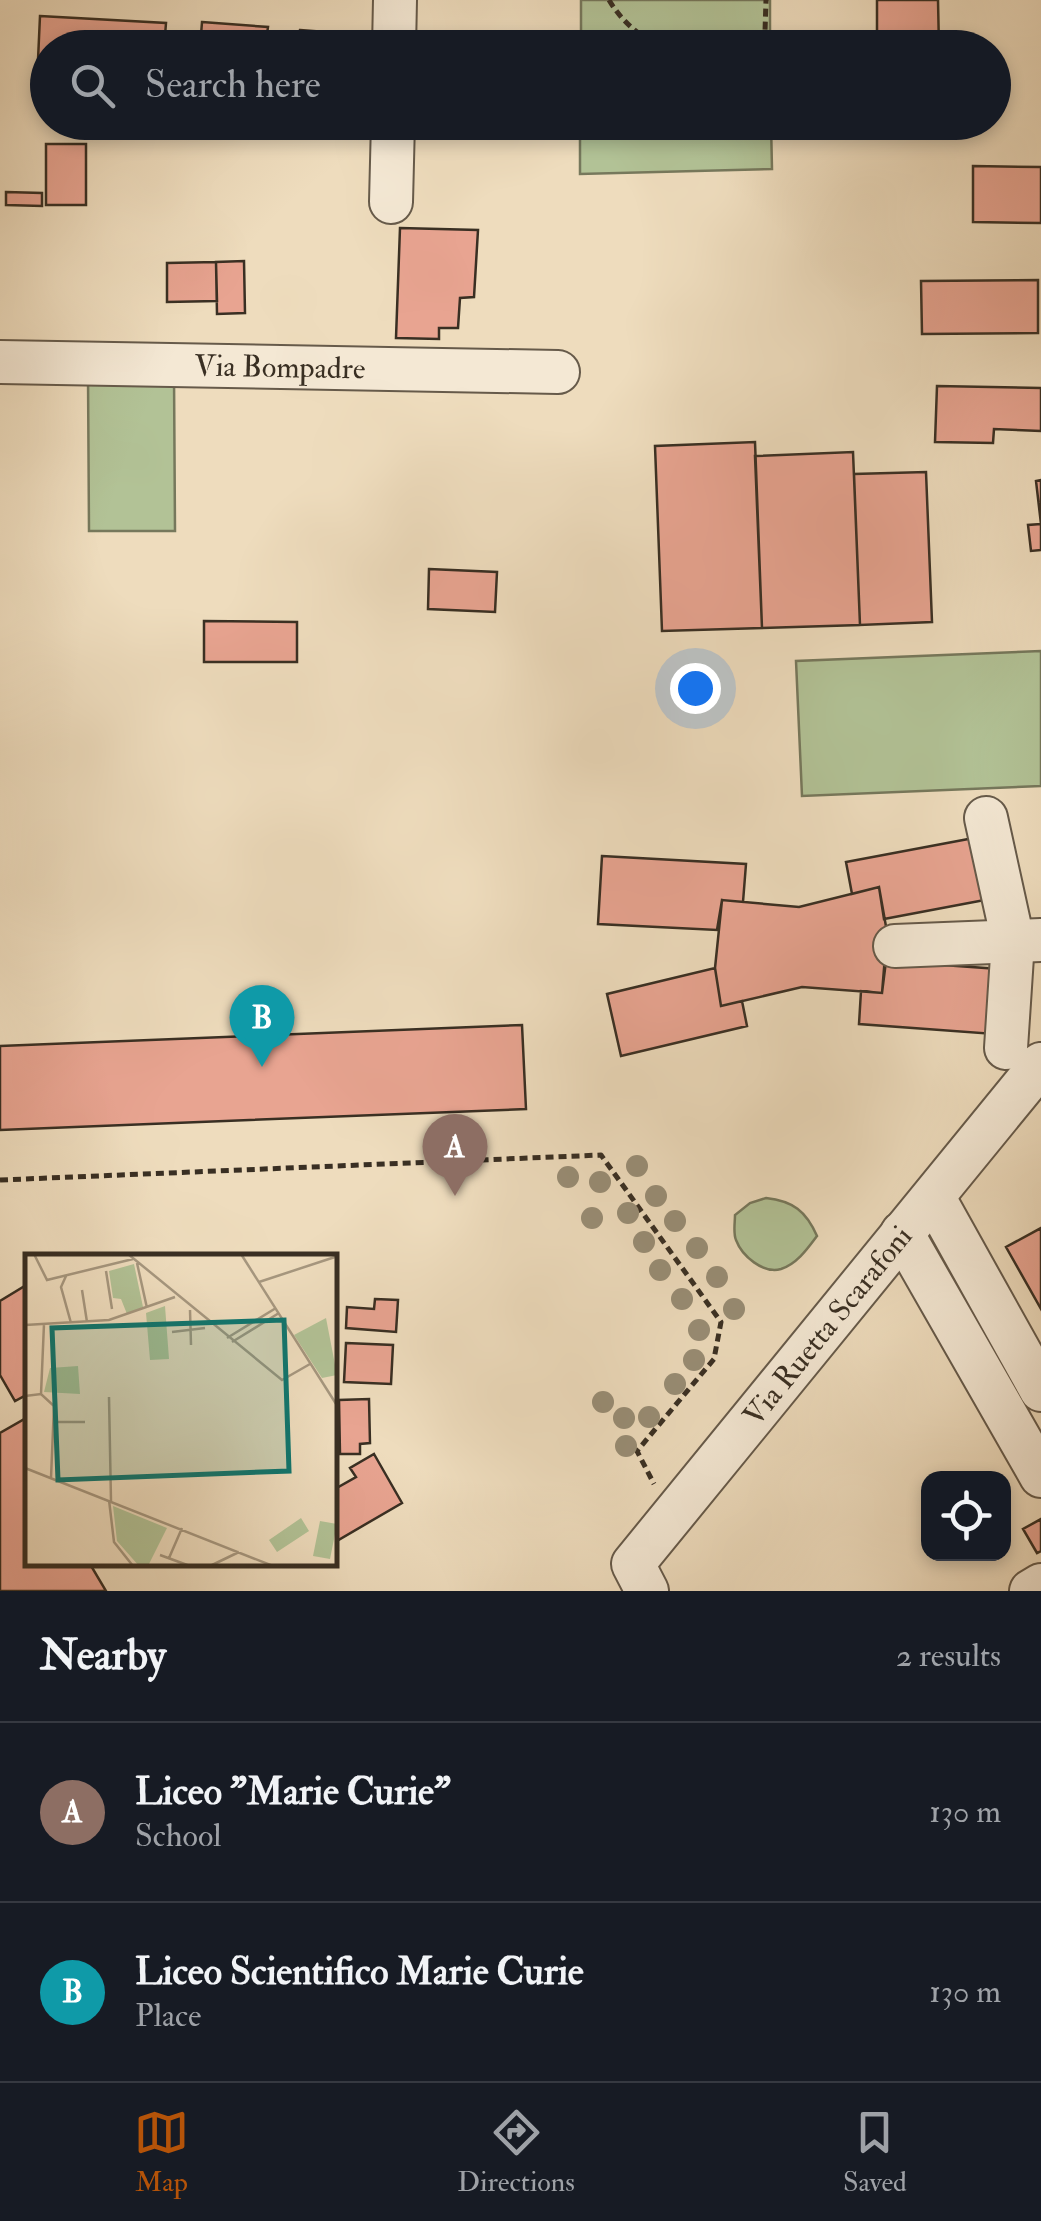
<!DOCTYPE html>
<html lang="en">
<head>
<meta charset="utf-8">
<style>
	:root { --surface:#171b24; --page:#20242c; --text:#f1f3f6; --muted:#9ea1a6; --line:#363941; --accent:#b45309 }
	body { margin:0; font-family:"IM FELL Double Pica",serif; background:var(--page); color:var(--text) }
	.controls { position:absolute; right:30px; bottom:30px; display:grid; overflow:hidden; border-radius:20px; box-shadow:0 5px 15px #0003 }
	.controls button { width:90px; height:90px; display:grid; place-items:center; padding:0; border:0; border-bottom:2px solid var(--line); background:var(--surface); color:var(--text); font:50px sans-serif }
	.you { position:absolute; left:695px; top:688px; width:35px; height:35px; margin:-25px; border:8px solid #fff; border-radius:50%; background:#1a73e8; box-shadow:0 0 0 15px #1a73e833 }
	.badge { display:grid; place-items:center; width:65px; height:65px; border-radius:50%; background:var(--accent); color:#fff; font-size:32px; font-weight:700 }
	.pin { position:absolute; translate:-50% -82px; filter:drop-shadow(0 2px 5px #0008) }
	.pin::after { content:''; position:absolute; top:52px; width:35px; height:30px; background:inherit; clip-path:polygon(0 0,100% 0,50% 100%) }
	.list { margin:0; padding:0; list-style:none }
	h2 { display:flex; justify-content:space-between; align-items:center; height:130px; margin:0; padding:0 40px; font-size:42px }
	h2 small { font-size:32px; font-weight:400; color:var(--muted) }
	.list li { display:grid; grid-template-columns:65px 1fr auto; gap:30px; align-items:center; box-sizing:border-box; height:180px; padding:0 40px; border-top:2px solid var(--line) }
	.list b { display:block; font-size:38px; white-space:nowrap }
	.list p { margin:0; font-size:32px; white-space:nowrap; color:var(--muted) }
	.list em { font-size:32px; font-style:normal; color:var(--muted) }
	.icon { flex:none; width:55px; height:55px; fill:none; stroke:currentColor; stroke-width:2; stroke-linecap:round; stroke-linejoin:round }
	.map { position:relative; flex:none; width:1041px; height:1591px; overflow:hidden }
	.search { position:absolute; background:var(--surface); box-shadow:0 5px 15px #0003; left:30px; right:30px; top:30px; height:110px; display:flex; align-items:center; gap:25px; box-sizing:border-box; padding:0 35px; border-radius:55px; color:var(--muted); font-size:38px }
	.sheet { height:490px; background:var(--surface) }
	nav { display:flex; justify-content:space-around; align-items:center; box-sizing:border-box; height:140px; border-top:2px solid var(--line); background:var(--surface); font-size:28px; color:var(--muted) }
	nav a { display:grid; justify-items:center; gap:5px }
	nav .on { color:var(--accent) }
	.map>svg:first-child { display:block }
	.green { fill:#b2c296; stroke:#76785c; stroke-width:2.5 }
	.building { fill:#e8a491; stroke:#392f23; stroke-width:2.5 }
	.lines { fill:none; stroke-linecap:round; stroke-linejoin:round }
	.minor-casing { stroke:#665a4a; stroke-width:46 }
	.path { stroke:#392f23; stroke-width:5; stroke-dasharray:8 5; stroke-linecap:butt }
	.minor { stroke:#f4e8d4; stroke-width:42 }
	.tree { fill:#988d75 }
	.labels { text-anchor:middle; dominant-baseline:central; stroke-width:9; stroke-linejoin:round; paint-order:stroke }
	.street-label { font-size:30px; fill:#392f23; stroke:#f4e8d4 }
	.inset-road { fill:none; stroke:#a6977f; stroke-width:2.5 }
	.view { fill:#0f766e; fill-opacity:0.15; stroke:#0f766e; stroke-width:5 }
	.inset-edge { fill:none; stroke:#392f23; stroke-width:5 }
</style>
</head>
<body>
<div class="map">
<svg width="1041" height="1591" viewBox="0 0 1041 1591">
	<rect width="100%" height="100%" fill="#eedcbd"/>
	<filter id="stains"><feTurbulence type="fractalNoise" baseFrequency=".002" numOctaves="4"/><feColorMatrix values="0 0 0 0 .2 0 0 0 0 .09 0 0 0 0 .02 0 0 0 .5 -.17"/></filter>
	<radialGradient id="worn" r=".72"><stop offset=".6" stop-color="#630" stop-opacity="0"/><stop offset="1" stop-color="#630" stop-opacity=".3"/></radialGradient>
	<path class="green" d="M581 0H770V47H581Z
		M580 123H771L772 169 580 174Z
		M88 375H174L175 531H89Z
		M1041 651V786L802 796 796 661Z
		M766 1198C793 1201 806 1211 817 1236 808 1248 797 1264 781 1269 763 1274 742 1256 736 1240 733 1233 735 1223 735 1215L750 1203Z"/>
	<path class="building" d="M877 0H938L939 48H877Z
		M40 16 166 23 164 48H48V105L36 104Z
		M202 22 268 27 265 48H200Z
		M300 30 364 35 363 48H298Z
		M46 144H86V205H46Z
		M973 166 1041 167V223L973 222Z
		M6 192 42 193V206L6 205Z
		M400 228 478 230 474 297 460 298 458 328H439V339L396 338Z
		M244 261 245 313 217 314 216 262Z
		M216 262 217 301 167 302V263Z
		M1038 280V333L922 334 921 281Z
		M937 386 1041 388V431L994 429 993 443 935 442Z
		M755 442 762 628 662 631 655 446Z
		M853 452 860 625 762 628 755 456Z
		M926 472 932 622 860 625 854 474Z
		M1041 480V550L1031 551 1028 525 1041 524 1036 481Z
		M429 569 497 572 495 612 428 609Z
		M204 621 297 622V662H204Z
		M979 837 990 899 884 919 879 887 852 894 846 862Z
		M602 856 746 864 743 902 722 900 717 930 598 924Z
		M879 887 887 932 882 993 802 987 721 1006 715 968 722 900 799 907Z
		M886 961 999 969 994 1034 859 1024 861 991 882 993Z
		M715 968 721 1006 742 1001 747 1026 621 1056 607 994Z
		M522 1025 526 1109 0 1130V1046Z
		M1041 1228V1309L1006 1247Z
		M28 1284V1394L15 1401 0 1375V1301Z
		M375 1299 398 1300 396 1332 346 1328 347 1307 374 1309Z
		M346 1343 393 1345 391 1384 344 1382Z
		M369 1399 370 1443 360 1444V1454H340L339 1400Z
		M28 1417V1564H90L106 1591H0V1433Z
		M374 1454 402 1503 335 1542V1489L356 1477 350 1468Z
		M1041 1519V1551L1037 1553 1023 1529Z"/>
	<g class="lines">
		<defs>
			<g id="minor">
				<path d="M394 48 395 0"/>
				<path d="M391 202 393 122"/>
				<path id="s1" d="M0 362 558 372"/>
				<path d="M986 818 1013 941 1006 1048"/>
				<path d="M895 946 1041 940"/>
				<path d="M934 1198 1041 1390"/>
				<path d="M902 1233 1041 1476"/>
				<path id="s2" d="M647 1591 633 1564 1041 1064"/>
				<path d="M1031 1591 1041 1585"/>
			</g>
		</defs>
		<use href="#minor" class="minor-casing"/>
		<path class="path" d="M609 0C622 22 641 38 665 48
			M732 48 765 32 766 0
			M0 1180 601 1155 721 1322 714 1359 637 1451 654 1484"/>
		<use href="#minor" class="minor"/>
	</g>
	<g class="tree">
		<circle cx="637" cy="1166" r="11"/>
		<circle cx="568" cy="1177" r="11"/>
		<circle cx="600" cy="1182" r="11"/>
		<circle cx="656" cy="1196" r="11"/>
		<circle cx="628" cy="1213" r="11"/>
		<circle cx="592" cy="1218" r="11"/>
		<circle cx="675" cy="1221" r="11"/>
		<circle cx="644" cy="1242" r="11"/>
		<circle cx="697" cy="1248" r="11"/>
		<circle cx="660" cy="1270" r="11"/>
		<circle cx="717" cy="1277" r="11"/>
		<circle cx="682" cy="1299" r="11"/>
		<circle cx="734" cy="1309" r="11"/>
		<circle cx="699" cy="1330" r="11"/>
		<circle cx="694" cy="1360" r="11"/>
		<circle cx="675" cy="1384" r="11"/>
		<circle cx="603" cy="1402" r="11"/>
		<circle cx="649" cy="1417" r="11"/>
		<circle cx="624" cy="1418" r="11"/>
		<circle cx="626" cy="1446" r="11"/>
	</g>
	<g class="labels">
		<g class="street-label">
			<text stroke="none"><textPath href="#s1" startOffset="280">Via Bompadre</textPath></text>
			<text stroke="none"><textPath href="#s2" startOffset="338">Via Ruetta Scarafoni</textPath></text>
		</g>
	</g>
	<g transform="translate(25 1254)">
		<rect width="312" height="312" fill="#eedcbd"/>
		<path d="M109 10 118 53 102 60 96 45 88 44 84 17ZM140 52 144 105 125 106 121 59ZM301 64 312 121 297 124 269 81ZM53 112 55 140 19 138 25 114ZM88 252 142 274 123 312H114L92 287ZM276 264 284 277 252 298 244 286ZM295 267 312 270 305 305 288 302Z" fill="#b2c296"/>
		<path class="inset-road" d="M9 0 22 26 108 5M103 0 257 126 285 110M216 0 313 153M112 9 122 54M81 17 87 55M41 22 36 33 46 69M234 28 313 2M57 36 62 68M165 56 166 91M0 71 84 66 150 43M147 78 180 74M202 84 251 54M207 88 254 59M16 140 19 70M0 142 16 140 29 152 26 224M84 143 86 247M29 168H60M0 214 248 312M84 246 89 288 108 312M135 301 165 312M144 304 157 274M185 312 214 298"/>
		<path class="view" d="M259 66 264 217 33 226 27 74Z"/>
		<rect width="312" height="312" class="inset-edge"/>
	</g>
	<rect width="100%" height="100%" filter="url(#stains)"/>
	<rect width="100%" height="100%" fill="url(#worn)"/>
</svg>
<div class="controls">
<button><svg class="icon" aria-label="locate" viewBox="0 0 24 24"><circle cx="12" cy="12" r="6"/><path d="M12 2v4M12 18v4M2 12h4M18 12h4"/></svg></button>
</div>
<div class="you"></div>
<div class="pin badge" style="left:455px;top:1196px;background:#8d6e63">A</div>
<div class="pin badge" style="left:262px;top:1067px;background:#0f9aa8">B</div>
<div class="search"><svg class="icon" aria-label="search" viewBox="0 0 24 24"><circle cx="10" cy="10" r="6"/><path d="M15 15l6 6"/></svg>Search here</div>
</div>
<section class="sheet">
<h2>Nearby<small>2 results</small></h2>
<ul class="list">
<li><span class="badge" style="background:#8d6e63">A</span><div><b>Liceo &quot;Marie Curie&quot;</b><p>School</p></div><em>130 m</em></li>
<li><span class="badge" style="background:#0f9aa8">B</span><div><b>Liceo Scientifico Marie Curie</b><p>Place</p></div><em>130 m</em></li>
</ul>
</section>
<nav>
<a class="on"><svg class="icon" aria-label="map" viewBox="0 0 24 24"><path d="M3 6l6-2 6 2 6-2v14l-6 2-6-2-6 2zM9 4v14M15 6v14"/></svg>Map</a>
<a><svg class="icon" aria-label="directions" viewBox="0 0 24 24"><path d="M12 3l9 9-9 9-9-9zM9 14v-3h6M13 9l2 2-2 2"/></svg>Directions</a>
<a><svg class="icon" aria-label="saved" viewBox="0 0 24 24"><path d="M7 4h10v16l-5-4-5 4z"/></svg>Saved</a>
</nav>
</body>
</html>
